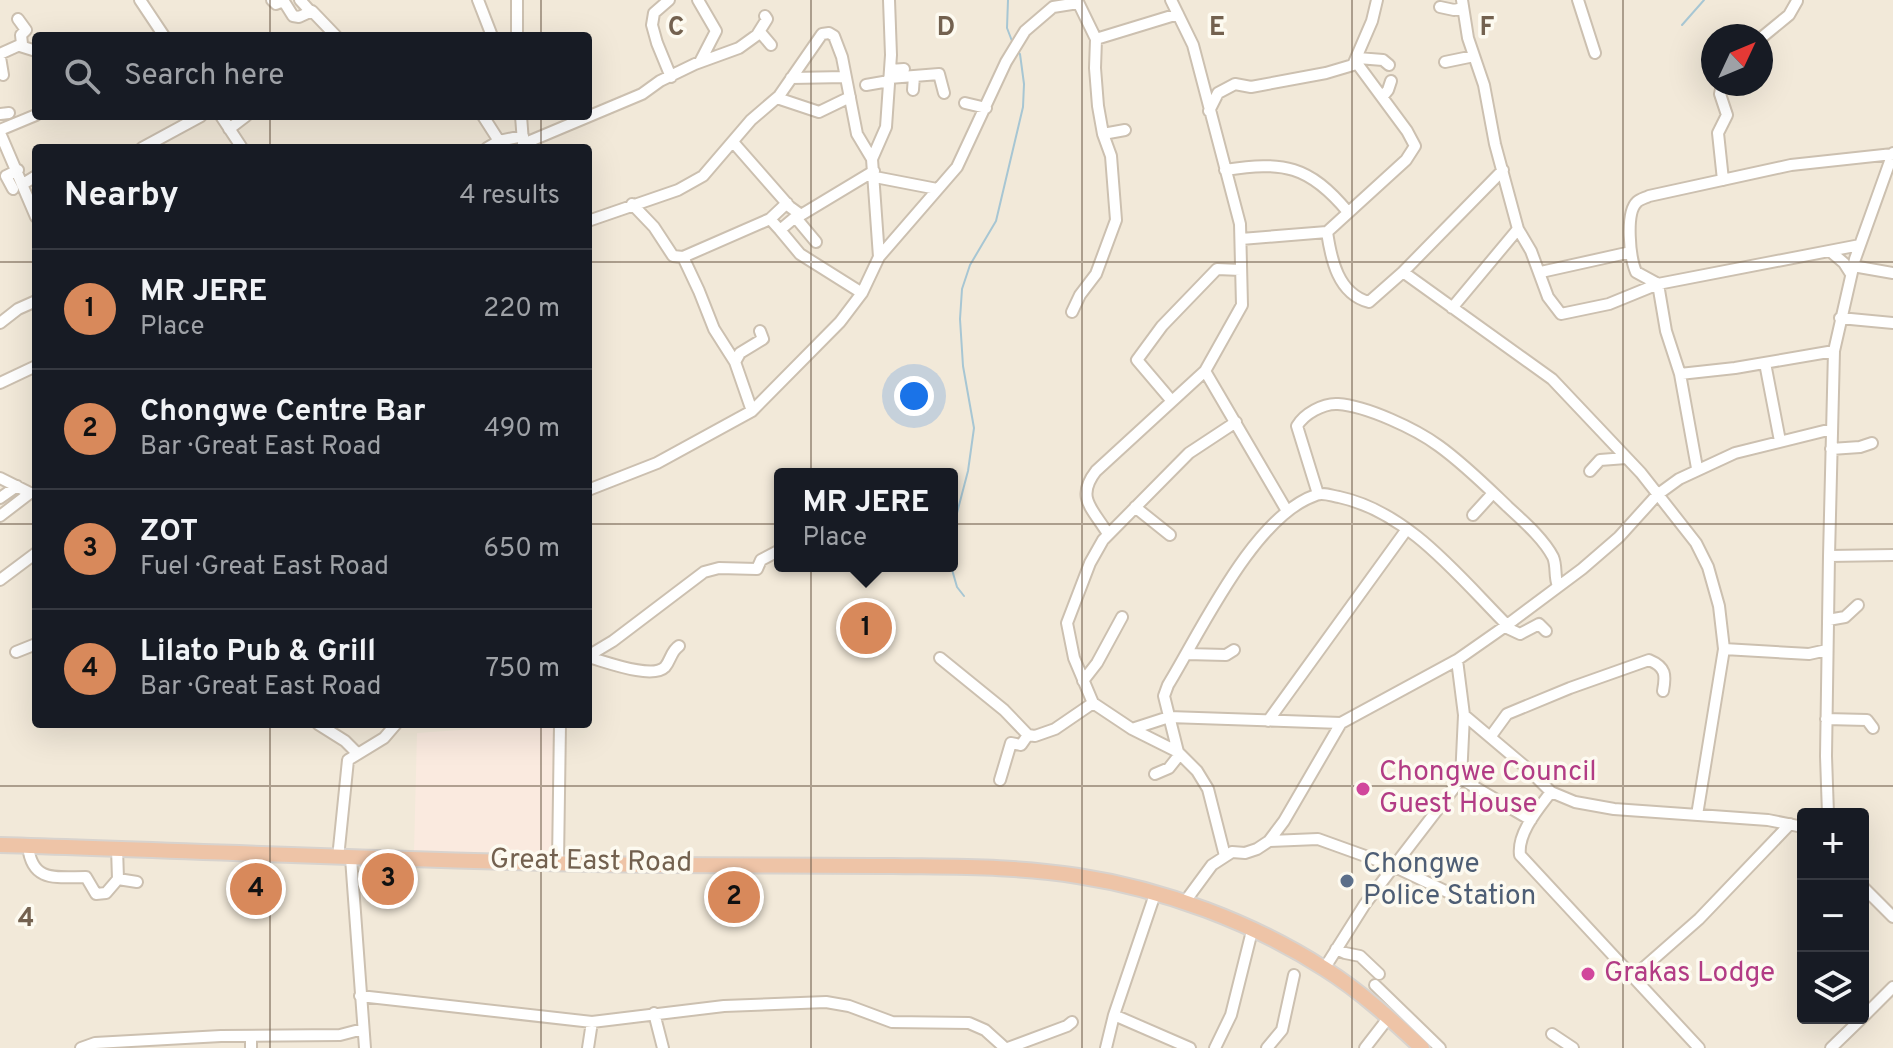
<!DOCTYPE html>
<html lang="en">
<head>
<meta charset="utf-8">
<style>
	:root { --surface:#171b24; --page:#242831; --text:#f1f3f6; --muted:#9ea1a6; --line:#363941; --accent:#d8895b }
	body { margin:0; font-family:Overpass,sans-serif; background:var(--page); color:var(--text) }
	.controls { position:absolute; right:24px; bottom:24px; display:grid; overflow:hidden; border-radius:8px; box-shadow:0 8px 32px #0002 }
	.controls button { width:72px; height:72px; display:grid; place-items:center; padding:0; border:0; border-bottom:2px solid var(--line); background:var(--surface); color:var(--text); font:40px sans-serif }
	.compass { position:absolute; left:1701px; top:24px; width:72px; height:72px; border-radius:50%; background:var(--surface); box-shadow:0 8px 32px #0002; rotate:46deg }
	.you { position:absolute; left:914px; top:396px; width:28px; height:28px; margin:-20px; border:6px solid #fff; border-radius:50%; background:#1a73e8; box-shadow:0 0 0 12px #1a73e833 }
	.badge { display:grid; place-items:center; width:52px; height:52px; border-radius:50%; background:var(--accent); color:#111; font-size:26px; font-weight:700 }
	.pin { position:absolute; translate:-50% -50%; border:4px solid #fff; box-shadow:0 2px 8px #0006 }
	.popup { position:absolute; left:774px; top:468px; width:184px; height:104px; box-sizing:border-box; display:grid; place-content:center; border-radius:8px; background:var(--surface); filter:drop-shadow(0 2px 6px #0005); font-size:26px; white-space:nowrap; color:var(--muted) }
	.popup b { font-size:30px; color:var(--text) }
	.popup::after { content:''; position:absolute; left:50%; top:100%; margin-left:-16px; border:16px solid transparent; border-top-color:var(--surface) }
	.list { margin:0; padding:0; list-style:none }
	h2 { display:flex; justify-content:space-between; align-items:center; height:104px; margin:0; padding:0 32px; font-size:34px }
	h2 small { font-size:26px; font-weight:400; color:var(--muted) }
	.list li { display:grid; grid-template-columns:52px 1fr auto; gap:24px; align-items:center; box-sizing:border-box; height:120px; padding:0 32px; border-top:2px solid var(--line) }
	.list b { display:block; font-size:30px; white-space:nowrap }
	.list p { margin:0; font-size:26px; white-space:nowrap; color:var(--muted) }
	.list em { font-size:26px; font-style:normal; color:var(--muted) }
	.icon { flex:none; width:44px; height:44px; fill:none; stroke:currentColor; stroke-width:2; stroke-linecap:round; stroke-linejoin:round }
	.map { position:relative; flex:none; width:1893px; height:1048px; overflow:hidden }
	.search { position:absolute; background:var(--surface); box-shadow:0 8px 32px #0002; left:32px; top:32px; width:560px; height:88px; display:flex; align-items:center; gap:20px; box-sizing:border-box; padding:0 28px; border-radius:8px; color:var(--muted); font-size:30px }
	.panel { position:absolute; background:var(--surface); box-shadow:0 8px 32px #0002; left:32px; top:144px; width:560px; height:584px; border-radius:8px }
	.map>svg:first-child { display:block }
	.residential { fill:#f2e9d9; fill-rule:evenodd }
	.commercial { fill:#faeadf }
	.lines { fill:none; stroke-linecap:round; stroke-linejoin:round }
	.stream { stroke:#a7c6d3; stroke-width:2 }
	.minor-casing { stroke:#ccc0b0; stroke-width:14 }
	.highway-casing { stroke:#d8d3ce; stroke-width:18 }
	.minor { stroke:#fff; stroke-width:10 }
	.highway { stroke:#eec4a7; stroke-width:14 }
	.grid { fill:none; stroke:#73614f; stroke-width:2; stroke-opacity:0.55 }
	.hotel-dot { fill:#d1479c; stroke:#fdfaf0; stroke-width:3 }
	.service-dot { fill:#5c6f8a; stroke:#fdfaf0; stroke-width:3 }
	.labels { text-anchor:middle; dominant-baseline:central; stroke-width:7; stroke-linejoin:round; paint-order:stroke }
	.hotel-label { font-size:28px; fill:#b23c85; stroke:#fdfaf0; text-anchor:start }
	.street-label { font-size:28px; fill:#73614f; stroke:#fdfaf0 }
	.service-label { font-size:28px; fill:#4e5e75; stroke:#fdfaf0; text-anchor:start }
	.grid-label { font-size:26px; text-anchor:middle; font-weight:bold; fill:#73614f; stroke:#fdfaf0; stroke-width:7; stroke-linejoin:round; paint-order:stroke }
</style>
</head>
<body>
<div class="map">
<svg width="1893" height="1048" viewBox="0 0 1893 1048">
	<rect width="100%" height="100%" fill="#fbf6ea"/>
	<path class="residential" d="M0 0H1893V1048H0ZM36 36H588V116H36ZM1713 36H1761V84H1713ZM36 148H588V724H36ZM780 474H952V566H780ZM1803 814H1863V1018H1803Z"/>
	<path class="commercial" d="M503 724H553L552 853 414 852 417 733 502 727Z"/>
	<g class="lines">
		<path class="stream" d="M1008 0 1007 28 1012 41
			M1682 25 1704 0
			M952 532 968 471 974 428 963 366 960 319 962 289 970 265 996 221 1023 107 1024 84 1020 54 1017 50
			M951 566 957 587 964 596"/>
		<defs>
			<path id="minor" d="M140 0 164 36
				M272 0 276 4 283 1
				M283 0 293 16 299 17 312 11 336 36
				M300 0 310 11
				M478 0 492 36
				M669 0 654 13 652 25 657 43 671 77
				M698 0 716 31 700 62
				M1462 0 1468 38 1484 85 1495 144 1518 229 1531 251 1548 297 1561 314 1609 304 1658 284 1860 245
				M1578 0 1595 53
				M1440 7 1454 10 1463 8
				M760 32 771 45
				M517 36V0
				M1761 38 1789 15 1797 1
				M1096 39 1178 14
				M20 46 36 51
				M0 54 22 44 21 35 26 30 18 19
				M0 57 3 75
				M1358 58 1383 60 1389 65
				M1445 62 1474 56
				M890 70 904 69
				M791 78 846 77
				M889 78 939 74 944 93
				M1722 84 1720 94 1727 115 1718 133 1723 180
				M866 85 889 81
				M913 90 914 76
				M1383 96 1388 90 1391 81
				M777 98 819 112 850 97
				M965 103 986 108
				M1209 111 1218 93 1235 84 1251 87 1326 73 1353 65 1372 21 1377 0
				M0 114 9 113
				M221 116 242 148
				M483 116 499 141
				M521 116 523 142
				M229 129 246 116
				M0 130 36 115
				M0 133 36 217
				M1103 134 1125 130
				M733 142 790 207 801 215 874 171
				M523 144 642 94 660 81 695 64 739 48 757 35 767 19 765 16
				M142 148 201 116
				M487 148 499 141 523 136
				M1225 170C1283 161 1309 165 1348 212
				M875 177 937 189
				M23 184 36 176
				M13 189 6 176 18 170
				M787 203 770 219 780 230 799 214
				M632 204 654 227 673 256 683 257 699 291 714 329 735 362
				M796 218 816 242
				M588 221 678 190 703 176 751 120 779 96 822 34 829 33 834 36 842 57 857 134 872 159
				M780 230 800 254 862 293
				M1327 232C1331 259 1338 294 1369 302L1403 272 1503 170
				M1241 239 1327 232 1406 160 1415 146 1407 131 1356 62
				M1831 252 1844 263 1851 274
				M683 257 770 219
				M879 257 872 159 886 127 891 55 889 0
				M1853 266 1893 273
				M1403 272 1552 379 1641 473 1696 543 1708 567 1719 606 1724 649 1697 815
				M1541 272 1631 252
				M1658 284 1636 272C1630 258 1625 213 1637 202 1640 199 1645 198 1649 196L1791 165 1893 154
				M1658 284 1666 331 1680 374 1697 468
				M1452 308 1518 229
				M1072 312 1080 295 1096 274 1116 220 1111 156 1103 134 1098 106 1095 68 1096 39 1077 0
				M1840 318 1893 323
				M0 323 18 309 36 301
				M1765 363 1780 441
				M1205 371 1287 511
				M1680 374 1735 368 1834 351
				M0 383 36 366
				M1171 400 1137 360 1162 326 1217 269 1241 270
				M752 411 735 362 740 353 763 339 760 331
				M1831 449 1860 447 1872 443
				M1590 471 1600 460 1626 458
				M0 478 30 493H36
				M588 490 657 463 752 411 840 322 862 293 879 257 957 167 1006 62 1025 31 1053 7 1078 3
				M1318 494 1297 426C1304 414 1323 403 1338 404 1367 406 1416 429 1439 446 1464 464 1486 486 1508 507 1523 521 1543 538 1553 557 1557 566 1554 577 1558 586
				M0 498 17 486
				M1135 507 1170 535
				M1473 515 1493 493
				M0 516 30 493
				M1108 534C1093 509 1075 498 1096 471L1205 371 1242 305 1240 224 1193 45 1171 0
				M1829 556 1893 555
				M0 580 36 553
				M1828 620 1845 617 1858 605
				M1505 627 1520 634 1539 624 1546 631
				M1724 649 1809 654 1827 650
				M16 652 36 644
				M1186 654 1226 655 1234 650
				M588 656 613 641 704 572 719 568 757 569 761 560 780 550
				M588 657C604 661 652 680 665 667 671 660 671 651 679 646
				M940 658 1004 710 1028 735 1035 736 1055 729 1093 703
				M1083 681 1097 663 1122 617
				M1464 715 1528 769 1551 792 1575 802 1614 809 1768 820 1803 827
				M1826 719 1867 720 1873 728
				M1268 721 1407 529
				M318 724 345 741 358 754
				M1132 729 1169 717 1341 723
				M1491 736 1507 714 1570 688 1649 660C1666 667 1666 675 1663 691
				M1178 752 1164 696 1168 685C1201 631 1254 516 1316 495 1323 492 1332 496 1339 497 1409 512 1459 577 1507 625
				M1155 774 1169 768 1180 754
				M1461 779 1531 820
				M1000 780 1011 743 1021 745 1028 735
				M1551 792C1539 808 1517 833 1520 855L1699 1048
				M1828 814 1826 756 1829 556 1834 351 1855 259 1893 153
				M1269 841 1318 839 1393 866 1460 898
				M28 846C32 883 56 877 86 877L96 894 106 893 118 879
				M117 848 118 879 137 882
				M1225 856 1208 789 1197 771 1178 752 1132 729 1093 703 1074 658 1067 623 1090 563 1103 540 1189 453 1236 422
				M338 858 348 760 384 738 396 724
				M351 858 365 1048
				M558 862 560 724
				M1863 887 1893 917
				M1184 903 1212 865 1232 852 1245 853 1257 849 1269 841 1284 821 1341 723 1457 660 1507 625 1582 569 1619 537 1657 495 1679 479 1735 453 1832 429
				M1336 949 1345 953 1360 956 1379 974
				M1324 969 1365 904 1461 779 1464 715 1457 660
				M1633 977 1699 919 1790 824
				M1375 985 1440 1048
				M360 996 592 1022 724 1006 826 1002 849 1006 892 1022 969 1023 985 1030 1005 1048
				M654 1013 663 1048
				M1114 1015 1190 1048
				M1863 1017 1893 987
				M1552 1034 1573 1048
				M81 1048 95 1043 221 1036 340 1035 363 1029
				M251 1048V1036
				M588 1048 592 1022
				M1008 1048 1067 1026 1072 1022
				M1106 1048 1114 1015 1155 894
				M1215 1048 1231 1015 1252 931
				M1267 1048 1282 1030 1294 975
				M1365 1048 1389 1017
				M1831 1048 1862 1018"/>
			<path id="highway" d="M0 845C197 851 394 860 591 864 691 866 792 865 893 866 955 867 1016 866 1078 876 1163 889 1252 922 1325 969 1360 991 1392 1020 1422 1048"/>
		</defs>
		<use href="#minor" class="minor-casing"/>
		<use href="#highway" class="highway-casing"/>
		<use href="#minor" class="minor"/>
		<use href="#highway" class="highway"/>
	</g>
	<path class="grid" d="M270 0V36M541 0V36M811 0V1048M1082 0V1048M1352 0V1048M1623 0V1048M270 116V148M541 116V148M0 262H36M588 262H1893M0 524H36M588 524H1893M270 724V1048M541 724V1048M0 786H1893"/>
	<g class="hotel-dot">
		<circle cx="1363" cy="789" r="8"/>
		<circle cx="1588" cy="974" r="8"/>
	</g>
	<circle class="service-dot" cx="1347" cy="881" r="8"/>
	<g class="labels">
		<g class="hotel-label">
			<text x="1379" y="773">Chongwe Council<tspan x="1379" dy="32">Guest House</tspan></text>
			<text x="1604" y="974">Grakas Lodge</text>
		</g>
		<g class="street-label">
			<text transform="translate(591 862) rotate(1)">Great East Road</text>
		</g>
		<g class="service-label">
			<text x="1363" y="865">Chongwe<tspan x="1363" dy="32">Police Station</tspan></text>
		</g>
	</g>
	<g class="grid-label">
		<text x="676" y="35">C</text>
		<text x="946" y="35">D</text>
		<text x="1217" y="35">E</text>
		<text x="1487" y="35">F</text>
		<text x="26" y="926">4</text>
	</g>
</svg>
<div class="controls">
<button>+</button>
<button>−</button>
<button><svg class="icon" aria-label="layers" viewBox="0 0 24 24"><path d="M12 4l9 5-9 5-9-5zM3 14l9 5 9-5"/></svg></button>
</div>
<svg class="compass" viewBox="-18 -18 36 36"><path d="M0-13l5 13h-10z" fill="#e53935"/><path d="M0 13l5-13h-10z" fill="#9ea1a6"/></svg>
<div class="you"></div>
<div class="pin badge" style="left:866px;top:628px">1</div>
<div class="popup"><b>MR JERE</b>Place</div>
<div class="pin badge" style="left:734px;top:897px">2</div>
<div class="pin badge" style="left:388px;top:879px">3</div>
<div class="pin badge" style="left:256px;top:889px">4</div>
<div class="search"><svg class="icon" aria-label="search" viewBox="0 0 24 24"><circle cx="10" cy="10" r="6"/><path d="M15 15l6 6"/></svg>Search here</div>
<section class="panel">
<h2>Nearby<small>4 results</small></h2>
<ul class="list">
<li><span class="badge">1</span><div><b>MR JERE</b><p>Place</p></div><em>220 m</em></li>
<li><span class="badge">2</span><div><b>Chongwe Centre Bar</b><p>Bar · Great East Road</p></div><em>490 m</em></li>
<li><span class="badge">3</span><div><b>ZOT</b><p>Fuel · Great East Road</p></div><em>650 m</em></li>
<li><span class="badge">4</span><div><b>Lilato Pub &amp; Grill</b><p>Bar · Great East Road</p></div><em>750 m</em></li>
</ul>
</section>
</div>
</body>
</html>
